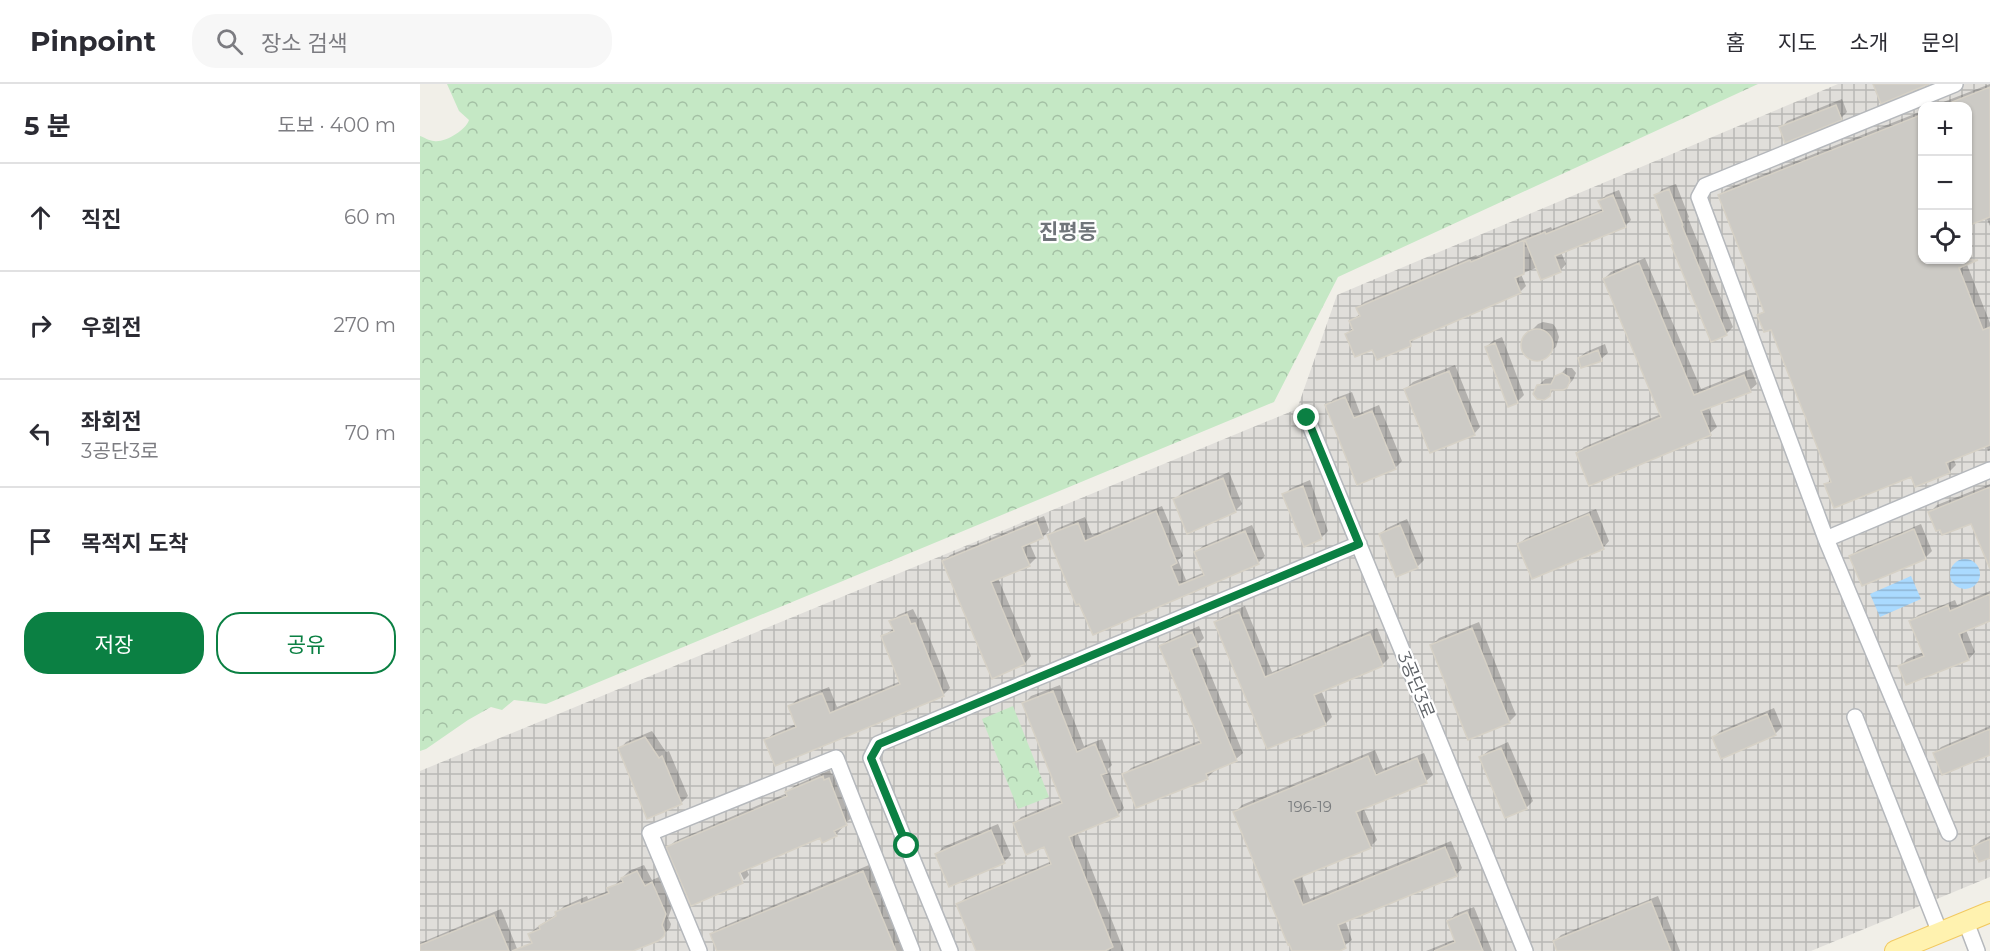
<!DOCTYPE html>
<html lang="ko">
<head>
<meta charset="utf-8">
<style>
	:root { --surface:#fff; --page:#f7f7f7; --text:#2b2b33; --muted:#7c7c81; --line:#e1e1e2; --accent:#0b8043 }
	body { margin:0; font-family:Montserrat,"Noto Sans KR",sans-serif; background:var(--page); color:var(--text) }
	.controls { position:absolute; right:18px; top:18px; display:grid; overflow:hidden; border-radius:12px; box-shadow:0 2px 4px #0004 }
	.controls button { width:54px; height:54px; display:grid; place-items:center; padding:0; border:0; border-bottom:2px solid var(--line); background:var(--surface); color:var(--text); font:30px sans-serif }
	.stop { position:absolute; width:18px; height:18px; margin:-14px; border:4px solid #0b8043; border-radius:50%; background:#fff }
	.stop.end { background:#0b8043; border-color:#fff; box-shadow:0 2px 6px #0008 }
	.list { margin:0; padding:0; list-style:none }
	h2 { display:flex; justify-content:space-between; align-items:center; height:78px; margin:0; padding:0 24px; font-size:26px }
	h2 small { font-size:20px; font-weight:400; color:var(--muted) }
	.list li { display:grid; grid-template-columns:39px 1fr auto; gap:18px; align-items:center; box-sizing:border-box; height:108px; padding:0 24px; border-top:2px solid var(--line) }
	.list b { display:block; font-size:22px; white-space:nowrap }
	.list p { margin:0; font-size:20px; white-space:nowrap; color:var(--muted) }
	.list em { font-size:20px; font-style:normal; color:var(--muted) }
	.actions { display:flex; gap:12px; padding:18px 24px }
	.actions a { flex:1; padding:14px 0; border:2px solid var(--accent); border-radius:24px; text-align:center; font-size:21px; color:var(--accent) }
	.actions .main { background:var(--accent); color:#fff }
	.icon { flex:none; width:33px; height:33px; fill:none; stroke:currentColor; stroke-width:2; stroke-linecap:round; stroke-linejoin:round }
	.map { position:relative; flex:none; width:1570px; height:867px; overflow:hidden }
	header { display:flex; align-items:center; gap:36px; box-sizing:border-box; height:84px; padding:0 30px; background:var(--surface); border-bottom:2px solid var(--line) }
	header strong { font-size:28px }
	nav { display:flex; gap:33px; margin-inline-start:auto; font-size:21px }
	.search { width:420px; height:54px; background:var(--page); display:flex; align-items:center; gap:15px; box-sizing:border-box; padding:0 21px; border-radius:24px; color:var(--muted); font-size:22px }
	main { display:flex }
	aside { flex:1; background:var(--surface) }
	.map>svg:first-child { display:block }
	.industrial { fill:url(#industrial-grid); fill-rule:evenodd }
	.forest { fill:url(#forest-crowns) }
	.water { fill:url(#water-rules) }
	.shadow { fill:#0003 }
	.building { fill:#cccac5; stroke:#d6d1c6; stroke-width:1.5 }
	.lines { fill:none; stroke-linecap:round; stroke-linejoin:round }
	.minor-casing { stroke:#b5b8bc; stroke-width:18 }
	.major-casing { stroke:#f2c960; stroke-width:22 }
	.minor { stroke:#fff; stroke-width:15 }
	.major { stroke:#fff2af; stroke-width:20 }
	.route { stroke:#0b8043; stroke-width:8 }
	.labels { text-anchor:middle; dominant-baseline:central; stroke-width:4.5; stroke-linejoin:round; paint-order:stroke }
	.number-label { font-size:15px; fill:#7a7d7f }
	.street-label { font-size:18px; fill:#5f6368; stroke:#fff }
	.quarter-label { font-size:21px; font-weight:bold; fill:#70757a; stroke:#fff }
</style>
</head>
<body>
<header>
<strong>Pinpoint</strong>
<div class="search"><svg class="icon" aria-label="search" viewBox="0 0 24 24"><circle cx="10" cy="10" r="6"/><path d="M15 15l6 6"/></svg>장소 검색</div>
<nav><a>홈</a><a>지도</a><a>소개</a><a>문의</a></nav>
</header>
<main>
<aside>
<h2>5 분<small>도보 · 400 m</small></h2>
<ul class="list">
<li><svg class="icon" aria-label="ahead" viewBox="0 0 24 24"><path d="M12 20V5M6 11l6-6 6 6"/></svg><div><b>직진</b></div><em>60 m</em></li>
<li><svg class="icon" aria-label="right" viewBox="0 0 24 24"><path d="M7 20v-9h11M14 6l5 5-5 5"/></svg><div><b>우회전</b></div><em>270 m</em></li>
<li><svg class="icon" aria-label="left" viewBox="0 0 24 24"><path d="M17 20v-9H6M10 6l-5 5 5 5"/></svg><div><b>좌회전</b><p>3공단3로</p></div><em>70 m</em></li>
<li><svg class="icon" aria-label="arrive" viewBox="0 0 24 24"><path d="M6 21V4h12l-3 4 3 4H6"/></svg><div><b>목적지 도착</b></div></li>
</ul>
<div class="actions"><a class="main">저장</a><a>공유</a></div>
</aside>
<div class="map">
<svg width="1570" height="867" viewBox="0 0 1570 867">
	<defs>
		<pattern id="industrial-grid" width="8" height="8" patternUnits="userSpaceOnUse" patternTransform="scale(1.5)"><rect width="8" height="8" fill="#e0deda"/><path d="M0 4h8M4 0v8" fill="none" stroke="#b9b8b5"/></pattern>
		<pattern id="forest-crowns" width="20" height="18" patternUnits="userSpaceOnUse" patternTransform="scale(1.5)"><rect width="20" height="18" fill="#c5e8c5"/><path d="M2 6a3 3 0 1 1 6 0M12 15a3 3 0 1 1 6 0" fill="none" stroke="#a3c0a4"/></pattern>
		<pattern id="water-rules" width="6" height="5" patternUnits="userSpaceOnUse" patternTransform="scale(1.5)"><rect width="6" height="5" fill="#aadaff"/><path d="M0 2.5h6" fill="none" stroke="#8eb4d2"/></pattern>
	</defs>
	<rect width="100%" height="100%" fill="#f1efe8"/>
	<path class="industrial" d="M1418 0H1570V793L1391 867H0V687L877 325 917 211ZM1502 22H1548V176H1502Z"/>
	<path class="forest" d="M27 0H1338L918 193 854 318 126 620 94 616 82 626 71 623 48 636 6 665 0 667V52C4 53 9 57 14 57 25 59 46 46 49 36L39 27Z
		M593 622 629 713 598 725 562 635Z"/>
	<path class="water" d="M1530 490a15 15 0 1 1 30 0a15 15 0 1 1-30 0Z
		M1491 492 1501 515 1460 533 1450 510Z"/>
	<path class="shadow" d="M1570 0V142L1566 133 1548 140V22H1513Z
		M1422 15 1427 28 1421 34 1361 44 1367 37Z
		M1502 27V176H1548V164L1551 173 1546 178 1570 239V366L1568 367 1566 361 1533 374 1536 381 1529 388 1406 401 1411 395 1351 244 1339 231 1345 226 1299 112 1306 105Z
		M1256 100 1269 133 1268 134 1313 243 1306 250 1254 159 1236 112 1242 105Z
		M1199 106 1211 136 1205 142 1141 168 1146 180 1140 187 1118 183 1101 190 1106 202 1100 208 996 253 990 260 953 264 927 250 934 243 931 237 940 230 938 224 944 218 1056 171 1057 172 1131 143 1132 145 1183 125 1180 117 1186 111Z
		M1225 174 1281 305 1331 285 1337 300 1330 306 1288 323 1297 343 1290 349 1157 369 1164 363 1241 330 1184 195 1191 188Z
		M1123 238 1133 240 1136 244 1139 253 1136 263 1120 275 1110 273 1103 265 1104 254 1118 240Z
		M1082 253 1104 311 1097 318 1066 263 1073 257Z
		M1185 260 1188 269 1181 275 1159 274 1166 268Z
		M1035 281 1060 343 1054 350 986 305 993 298Z
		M1146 284H1152L1156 289 1153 296 1146 303 1135 305 1129 311 1118 302 1125 295 1137 294Z
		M932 308 940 329 959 321 982 377 975 384 907 322 913 315Z
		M809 388 822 420 816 426 767 448 755 416 761 409Z
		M890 396 908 447 901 454 864 411 871 404Z
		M1570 400V482L1552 438 1510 428 1517 421Z
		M742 422 763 472 758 476 766 496 785 488 776 468 783 462 832 441 845 472 838 479 674 549 629 452 636 445 665 433 672 451Z
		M1176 425 1189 457 1183 464 1099 460 1106 454Z
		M624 432 629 446 623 453 609 458 616 474 609 481 578 494 611 572 605 579 573 593 524 477 530 471Z
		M987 435 1004 476 997 483 960 450 967 444Z
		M1501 440 1512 467 1505 474 1431 472 1438 466Z
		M1570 507V536L1546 546 1555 568 1549 575 1487 599 1480 582 1487 575 1504 568 1491 538 1498 531 1535 516 1537 521Z
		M825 522 852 588 957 544 969 574 963 580 901 606 912 633 905 640 848 663 796 538 803 532Z
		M493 525 498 535 501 533 530 604 523 611 346 656 353 650 376 640 370 623 376 616 409 603 417 623 481 597 463 553 474 544 471 538 478 531Z
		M1059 538 1096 631 1089 638 1012 561 1019 554Z
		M779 542 784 554 778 560 823 669 816 675 793 685 794 687 787 694 704 691 711 684 781 656 741 562 748 556Z
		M640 601 664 662 682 655 692 681 688 685 704 724 698 731 657 748 704 867H561L538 821 545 814 632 777 625 761 594 740 601 733 642 716 604 619 611 612Z
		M1354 624 1362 643 1355 650 1293 654 1300 647Z
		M1570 642V669H1515L1521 663Z
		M232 647 246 668 249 667 268 712 261 719 228 733 200 665 206 658Z
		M1088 658 1113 717 1106 724 1061 673 1068 667Z
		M955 666 963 685 1004 669 1013 691 1006 697 943 723 957 756 950 763 881 792 890 815 1031 757 1042 784 1036 791 925 836 932 856 920 865V867H873L815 728 822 721Z
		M410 686 411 690 416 688 433 733 421 742 422 744 416 751 400 752 326 784 329 791 324 796 317 781 315 783 322 798 248 764 255 757 367 709 374 702Z
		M578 740 591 771 584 778 517 770 523 763Z
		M1570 752V772L1554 763 1561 756Z
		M224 781 232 796 239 793 252 823 248 834 251 840 250 844 243 851 209 867H116L110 850 116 844 137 830V829L144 822 167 812 168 815 190 806 209 787Z
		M449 781 485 867H299L292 851 299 844Z
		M1238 812 1260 867H1139L1135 857 1141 851Z
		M1054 823 1072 867H1006L1036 855 1029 837 1035 830Z
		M81 825 98 867H0V859Z"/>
	<path class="building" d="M1453 0H1509L1461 20Z
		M1570 3V133L1548 142V22H1522Z
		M1416 21 1422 36 1365 59 1359 43Z
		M1503 30V176H1558L1539 184 1563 246 1570 243V361L1526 379 1530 389 1495 403 1491 393 1414 424 1404 400 1411 398 1351 246 1344 248 1337 231 1344 228 1298 111Z
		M1249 105 1263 141 1262 142 1307 251 1291 258 1251 161 1253 160 1234 111Z
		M1193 111 1206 143 1135 172 1141 188 1121 196 1105 156 1125 148 1126 150 1183 127 1178 117Z
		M1104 156V190L1095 194 1101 209 990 257 991 262 957 276 952 266 935 273 925 250 933 246 929 237 940 232 936 224 1050 176 1051 178Z
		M1219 179 1274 311 1324 291 1331 308 1281 327 1291 351 1169 402 1156 369 1241 333 1183 195Z
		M1101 261a16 16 0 1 1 32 0a16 16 0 1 1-32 0Z
		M1075 259 1098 319 1088 323 1065 263Z
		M1178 266 1182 277 1161 284 1158 274Z
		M1029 287 1055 351 1010 369 984 305Z
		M1142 289 1149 293 1150 297 1147 304 1143 306H1131L1130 312 1124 316 1117 315 1113 310 1117 301 1131 300 1135 292Z
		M925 313 934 334 952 327 976 385 937 401 905 321Z
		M803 394 816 428 767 450 753 415Z
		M883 402 902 455 884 463 862 410Z
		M1570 403V485L1551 440 1522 451 1520 446 1516 447 1508 428Z
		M736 427 757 479 751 482 759 501 784 491 774 468 825 447 839 480 673 551 659 520 656 521 627 451 658 439 665 457Z
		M1169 430 1184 465 1112 495 1097 460Z
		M617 438 623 454 602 463 610 482 571 498 605 580 572 595 522 477Z
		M980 441 998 484 976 493 959 450Z
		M1494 445 1506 475 1442 502 1429 472Z
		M1570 510V537L1539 550 1549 576 1486 601 1478 582 1504 572 1489 537 1528 521 1530 527Z
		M819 528 845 593 950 550 963 582 894 611 906 641 847 665 794 538Z
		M487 530 491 540 495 539 524 612 355 682 344 656 376 643 368 622 402 609 410 629 480 600 461 552 474 547 469 537Z
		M1052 544 1090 639 1048 656 1010 561Z
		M772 548 778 562 771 565 817 677 786 690 788 695 716 724 702 690 781 659 739 562Z
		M633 607 657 668 675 660 687 689 681 691 699 732 649 753 693 863 685 867H556L536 820 631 780 624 763 606 771 593 739 642 719 602 619Z
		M1347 630 1356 651 1301 675 1292 653Z
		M1570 645V671L1522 691 1513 669Z
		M225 653 239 674 242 672 262 720 227 735 198 664Z
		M1081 664 1107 725 1085 734 1059 673Z
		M948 672 956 691 997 674 1007 699 936 728 951 764 873 796 883 821 1025 763 1037 792 918 841 926 864 920 867H872L869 860 868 861 813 728Z
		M403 692 404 696 409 694 427 741 414 747 417 752 402 759 400 754 319 789 323 799 271 822 246 763 367 712 365 708Z
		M571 746 585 779 529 803 515 770Z
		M1570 755V774L1559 778 1552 763Z
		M217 787 225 802 232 798 246 830 242 841 245 848 244 852 238 857 213 867H92L112 859 108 850 120 845 119 842 136 832 135 828 160 818 161 820 189 809 187 804 203 798 201 794Z
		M443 787 476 867H297L290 850Z
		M1231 817 1251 867H1137L1133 857Z
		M1047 828 1063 867H1014L1035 858 1027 837Z
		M74 831 89 867H0V861Z"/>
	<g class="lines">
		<defs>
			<path id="minor" d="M887 334 1105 867
				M1406 455 1570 386
				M1435 633 1520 849
				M1529 749 1406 455 1279 113 1285 102 1535 0
				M1546 838 1557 867
				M279 867 230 749 416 674 492 867
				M530 867 451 674 458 660 939 460"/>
			<path id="major" d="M1475 867 1570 828"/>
		</defs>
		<use href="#minor" class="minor-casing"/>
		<use href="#major" class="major-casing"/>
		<use href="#minor" class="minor"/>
		<use href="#major" class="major"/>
	</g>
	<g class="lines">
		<path class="route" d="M487 762 451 674 459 660 939 460 887 334"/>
	</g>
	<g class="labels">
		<g class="number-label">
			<text x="890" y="722">196-19</text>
		</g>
		<g class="street-label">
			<text transform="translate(996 601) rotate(68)">3공단3로</text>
		</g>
		<g class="quarter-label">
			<text x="648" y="147">진평동</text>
		</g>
	</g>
</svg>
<div class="controls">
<button>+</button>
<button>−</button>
<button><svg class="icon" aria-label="locate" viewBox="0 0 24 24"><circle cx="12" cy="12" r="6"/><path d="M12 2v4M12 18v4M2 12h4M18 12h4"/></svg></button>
</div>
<div class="stop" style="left:487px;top:762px"></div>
<div class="stop end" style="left:887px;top:334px"></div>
</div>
</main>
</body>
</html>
